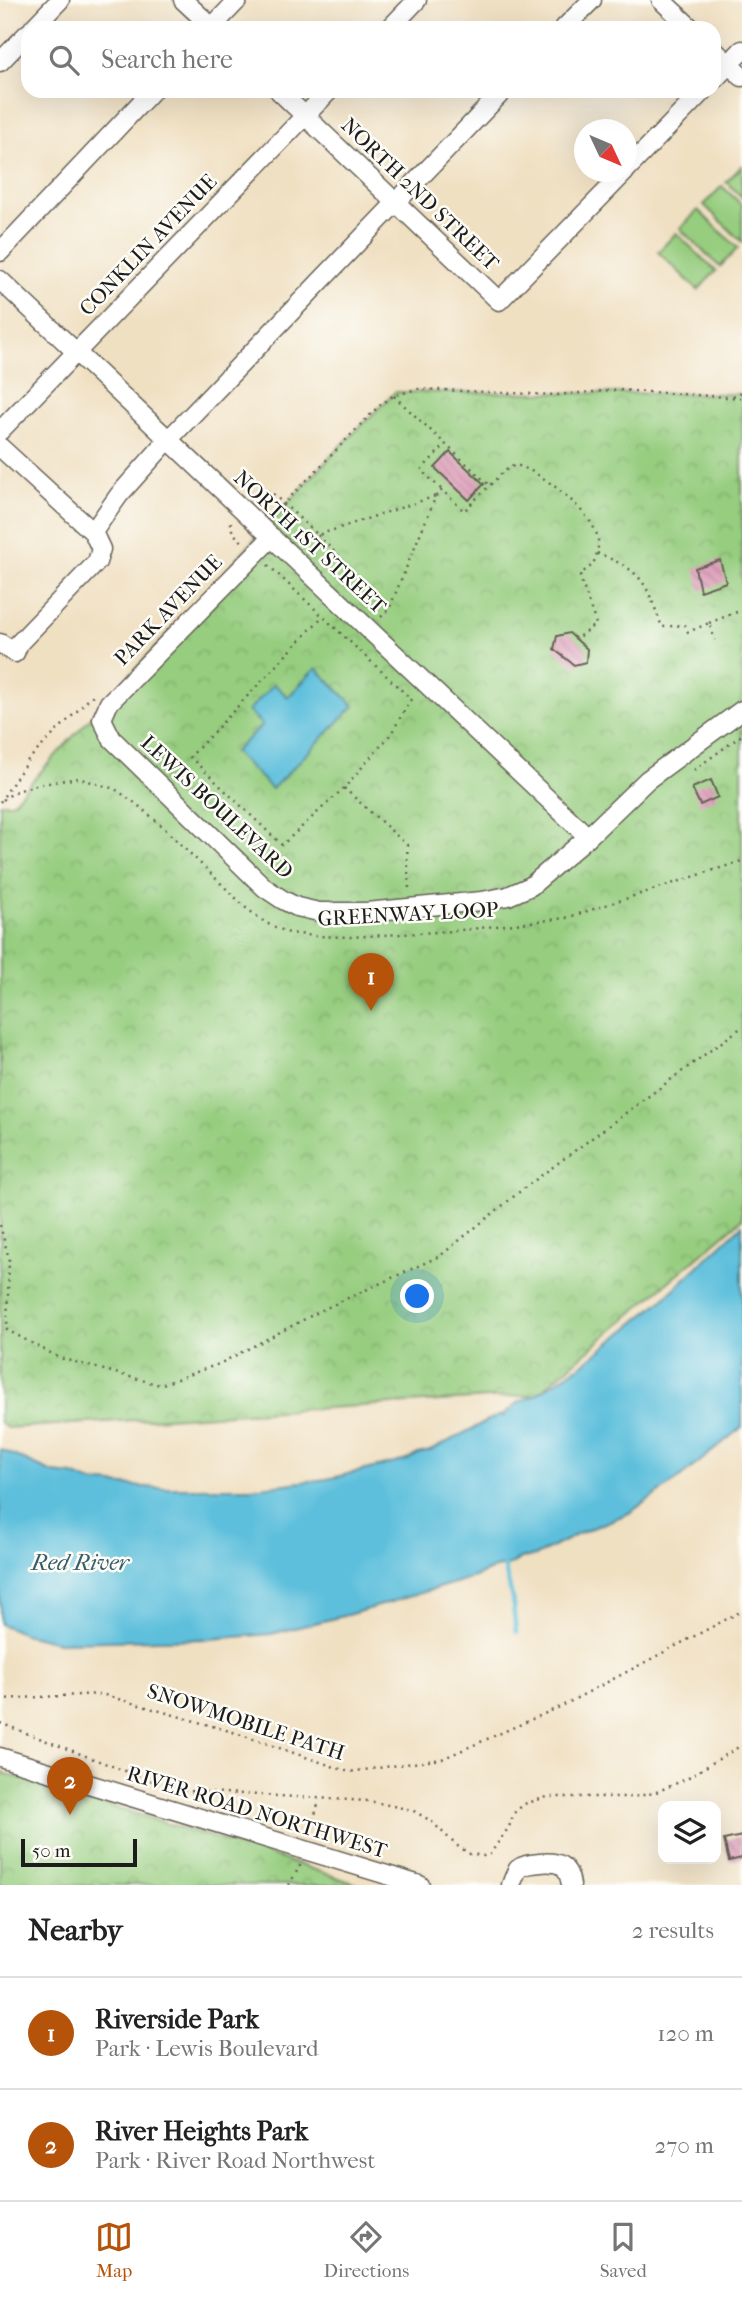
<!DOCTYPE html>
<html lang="en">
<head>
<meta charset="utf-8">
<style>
	:root { --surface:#fff; --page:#f2f2f2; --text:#222; --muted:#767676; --line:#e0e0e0; --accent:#b45309 }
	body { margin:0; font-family:"IM FELL French Canon",serif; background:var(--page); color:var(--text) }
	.controls { position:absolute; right:21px; bottom:21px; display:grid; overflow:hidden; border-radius:14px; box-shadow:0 7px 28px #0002 }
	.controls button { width:63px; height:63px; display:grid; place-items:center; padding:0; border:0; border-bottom:2px solid var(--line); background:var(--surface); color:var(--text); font:35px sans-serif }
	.compass { position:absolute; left:574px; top:119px; width:63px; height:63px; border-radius:50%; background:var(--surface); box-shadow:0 7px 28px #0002; rotate:134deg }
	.scale { position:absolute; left:21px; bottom:18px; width:116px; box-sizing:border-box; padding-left:7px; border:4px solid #1c1c1c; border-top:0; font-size:19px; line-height:24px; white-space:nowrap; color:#1c1c1c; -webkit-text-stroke:5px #fdfcf7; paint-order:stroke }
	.you { position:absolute; left:418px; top:1297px; width:24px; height:24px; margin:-18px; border:5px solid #fff; border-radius:50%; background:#1a73e8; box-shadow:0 0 0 10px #1a73e833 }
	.badge { display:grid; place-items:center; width:46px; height:46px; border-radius:50%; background:var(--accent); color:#fff; font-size:23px; font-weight:700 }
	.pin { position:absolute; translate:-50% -58px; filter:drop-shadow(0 2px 4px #0008) }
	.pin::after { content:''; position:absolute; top:37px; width:24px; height:21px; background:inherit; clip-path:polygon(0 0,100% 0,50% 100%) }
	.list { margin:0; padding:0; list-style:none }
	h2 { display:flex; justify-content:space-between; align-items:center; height:91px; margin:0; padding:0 28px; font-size:30px }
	h2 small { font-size:23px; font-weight:400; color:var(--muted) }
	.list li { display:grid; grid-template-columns:46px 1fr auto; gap:21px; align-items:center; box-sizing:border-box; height:112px; padding:0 28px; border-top:2px solid var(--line) }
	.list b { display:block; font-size:26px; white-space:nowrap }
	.list p { margin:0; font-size:23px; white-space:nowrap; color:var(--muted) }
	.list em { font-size:23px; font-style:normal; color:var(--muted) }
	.icon { flex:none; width:38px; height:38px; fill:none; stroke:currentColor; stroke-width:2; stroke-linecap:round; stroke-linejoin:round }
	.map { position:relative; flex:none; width:742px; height:1885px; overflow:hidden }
	.search { position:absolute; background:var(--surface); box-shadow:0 7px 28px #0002; left:21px; right:21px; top:21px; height:77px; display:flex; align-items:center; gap:18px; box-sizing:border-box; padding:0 24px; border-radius:21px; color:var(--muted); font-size:26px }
	.sheet { height:315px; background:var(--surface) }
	nav { display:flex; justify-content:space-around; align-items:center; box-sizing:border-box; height:98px; border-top:2px solid var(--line); background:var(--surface); font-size:19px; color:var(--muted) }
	nav a { display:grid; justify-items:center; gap:4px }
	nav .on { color:var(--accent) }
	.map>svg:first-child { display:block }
	.green { fill:#96cd7f; stroke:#59744e; stroke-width:2 }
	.park { fill:url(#park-crowns); stroke:#59744e; stroke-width:2 }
	.water { fill:#5dbfdc; stroke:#3c6e7c; stroke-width:2 }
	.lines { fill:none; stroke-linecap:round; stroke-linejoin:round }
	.stream { stroke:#5dbfdc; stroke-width:4.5 }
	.building { fill:url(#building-back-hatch) }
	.minor-casing { stroke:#666156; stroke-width:21 }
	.path { stroke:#666156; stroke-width:2.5; stroke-dasharray:2 5; stroke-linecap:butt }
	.minor { stroke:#fff; stroke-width:18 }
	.labels { text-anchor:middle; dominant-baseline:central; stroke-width:5; stroke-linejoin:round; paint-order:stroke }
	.street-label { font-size:21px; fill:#1c1c1c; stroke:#fdfcf7 }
	.water-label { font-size:23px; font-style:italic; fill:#365d69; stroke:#fdfcf7 }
</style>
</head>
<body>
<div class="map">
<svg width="742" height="1885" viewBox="0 0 742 1885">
	<defs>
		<pattern id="park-crowns" width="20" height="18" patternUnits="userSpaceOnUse" patternTransform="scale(1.75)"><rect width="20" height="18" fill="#96cd7f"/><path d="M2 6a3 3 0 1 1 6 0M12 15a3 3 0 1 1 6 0" fill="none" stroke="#81af6d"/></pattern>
		<pattern id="building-back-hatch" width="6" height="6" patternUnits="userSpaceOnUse" patternTransform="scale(1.75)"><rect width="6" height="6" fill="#db98b5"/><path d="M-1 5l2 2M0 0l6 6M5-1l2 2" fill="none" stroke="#bb829b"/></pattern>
	</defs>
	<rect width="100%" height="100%" fill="#fdfcf7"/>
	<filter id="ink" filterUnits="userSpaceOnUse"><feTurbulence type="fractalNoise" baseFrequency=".0143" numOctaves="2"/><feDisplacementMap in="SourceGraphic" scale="14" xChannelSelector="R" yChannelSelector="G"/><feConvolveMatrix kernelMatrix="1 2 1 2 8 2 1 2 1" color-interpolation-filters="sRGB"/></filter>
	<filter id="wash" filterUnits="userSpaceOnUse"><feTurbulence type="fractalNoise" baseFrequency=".00686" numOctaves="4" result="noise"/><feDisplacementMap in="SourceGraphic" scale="28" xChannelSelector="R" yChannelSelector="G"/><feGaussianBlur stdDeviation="1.57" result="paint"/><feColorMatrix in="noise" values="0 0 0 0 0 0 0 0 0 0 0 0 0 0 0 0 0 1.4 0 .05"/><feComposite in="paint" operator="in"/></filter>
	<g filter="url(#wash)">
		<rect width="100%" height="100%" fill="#f0e0c2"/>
		<path class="green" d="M742 166V197L726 182Z
			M722 186 742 205V242L704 205Z
			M698 210 738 248 720 267 680 229Z
			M676 233 716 271 698 290 658 252Z"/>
		<path class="park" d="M395 392 742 394V1219L536 1395 7 1428 0 1423V803H12L332 455Z
			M0 1772 282 1859 360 1885H0Z"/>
		<path class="water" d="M316 668 354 706 272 789 234 752 262 725 248 711 274 684 288 697Z
			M742 1225V1427L676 1481 629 1513 578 1534 536 1556 521 1558 510 1565 495 1568 474 1577 351 1614 271 1634 210 1639 58 1642 24 1634 0 1624V1449L53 1473 73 1475 90 1482 157 1488H252L327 1479 407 1460 418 1454 430 1451 491 1419 505 1414 519 1402 536 1395 587 1361 660 1302Z"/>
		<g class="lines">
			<path class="stream" d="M503 1561 512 1597 516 1632"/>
		</g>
		<g id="blocks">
			<path class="building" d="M450 452 484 484 469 500 435 468Z
				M720 560 726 582 700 591 695 568Z
				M569 633 587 649 586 662 574 665 554 649 557 636Z
				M711 780 718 797 700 805 692 788Z
				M742 1836V1858L729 1861 724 1840Z"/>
		</g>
	</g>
	<g filter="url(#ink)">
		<use href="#blocks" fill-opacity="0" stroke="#666156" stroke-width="2"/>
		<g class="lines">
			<defs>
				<path id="minor" d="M183 0 213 28
					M661 0 691 28
					M33 28 60 0
					M211 28 238 0
					M390 28 417 0
					M564 28 592 0
					M714 50 742 77
					M0 62 28 33
					M714 80 742 50
					M279 91 499 301 625 172
					M626 170 703 91
					M0 252 152 91
					M0 280 588 837
					M0 431 329 91
					M0 447 93 532 101 549 97 562 19 643 15 653 0 643
					M93 532 119 495 168 440 503 91
					M272 537 109 703 102 719 112 739 265 888 283 900 297 907 319 912H366L482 901 508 896 531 886 588 837 647 780 742 710
					M0 1757 420 1885
					M511 1885C513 1880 515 1874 518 1869 524 1864 533 1864 540 1863 559 1861 568 1865 571 1885"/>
			</defs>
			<use href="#minor" class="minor-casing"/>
			<path class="path" d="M394 396 489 485
				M733 396 742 392
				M441 489 421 470 445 445
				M255 497 266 490 273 494 318 535 436 496
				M272 516 378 407 393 396 417 389 556 395 618 390 742 398
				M231 522C230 532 237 537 245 544
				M318 535 389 608
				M597 553C644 572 645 581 662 627L685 625 688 632 709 623 715 640
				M268 565 411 699 391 734 344 788 282 845 190 757 322 617
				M381 617 389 609 436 496 442 490 464 511 504 471 515 465C539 469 596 515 598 540 599 547 596 561 591 566 586 571 583 570 580 577L596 624 577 638
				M709 623 742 610
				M694 770 742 735
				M344 788 407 845 409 890
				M3 800 14 792 36 785 78 778 115 789 135 803 160 824 246 908 266 923 289 933 315 936 350 937 453 931 566 918 742 861
				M0 802 28 760 94 694
				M0 1225 9 1259 7 1330 60 1358 160 1385 219 1364 324 1309 440 1256 523 1189 742 1027
				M0 1699 101 1694 233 1732 349 1772 442 1759 562 1706 742 1611
				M0 1723 146 1779 188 1791 369 1801 412 1810 431 1821 456 1845 470 1854 484 1856 490 1854 509 1827 514 1813 524 1804 547 1797H633L654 1793 684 1780 742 1745
				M310 1834 319 1800
				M289 1885 301 1864"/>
			<use href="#minor" class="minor"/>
		</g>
	</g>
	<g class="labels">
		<g class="street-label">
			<text transform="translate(420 194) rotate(44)">NORTH 2ND STREET</text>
			<text transform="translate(148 245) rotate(-46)">CONKLIN AVENUE</text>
			<text transform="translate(310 542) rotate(43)">NORTH 1ST STREET</text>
			<text transform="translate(168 610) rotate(-46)">PARK AVENUE</text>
			<text transform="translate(217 807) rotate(43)">LEWIS BOULEVARD</text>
			<text transform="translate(408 914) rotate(-3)">GREENWAY LOOP</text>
			<text transform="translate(246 1722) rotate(18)">SNOWMOBILE PATH</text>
			<text transform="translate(257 1812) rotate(17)">RIVER ROAD NORTHWEST</text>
		</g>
		<g class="water-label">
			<text x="80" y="1562">Red River</text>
		</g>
	</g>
</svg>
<div class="controls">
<button><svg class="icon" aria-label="layers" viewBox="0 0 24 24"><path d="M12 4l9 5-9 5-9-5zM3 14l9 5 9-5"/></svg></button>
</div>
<svg class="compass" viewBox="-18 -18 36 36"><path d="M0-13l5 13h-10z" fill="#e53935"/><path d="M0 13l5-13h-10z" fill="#767676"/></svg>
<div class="scale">50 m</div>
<div class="you"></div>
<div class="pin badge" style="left:371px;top:1011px">1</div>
<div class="pin badge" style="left:70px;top:1815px">2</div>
<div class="search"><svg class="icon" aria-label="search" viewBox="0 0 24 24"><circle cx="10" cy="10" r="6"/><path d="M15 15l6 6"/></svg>Search here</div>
</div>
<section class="sheet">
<h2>Nearby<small>2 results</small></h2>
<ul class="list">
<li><span class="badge">1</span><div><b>Riverside Park</b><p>Park · Lewis Boulevard</p></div><em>120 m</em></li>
<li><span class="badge">2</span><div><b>River Heights Park</b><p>Park · River Road Northwest</p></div><em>270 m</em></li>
</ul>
</section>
<nav>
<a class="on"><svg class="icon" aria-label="map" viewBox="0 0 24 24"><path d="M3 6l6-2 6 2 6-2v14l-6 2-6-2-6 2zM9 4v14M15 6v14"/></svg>Map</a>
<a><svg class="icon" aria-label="directions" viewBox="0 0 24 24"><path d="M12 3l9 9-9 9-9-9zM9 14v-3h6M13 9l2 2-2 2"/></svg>Directions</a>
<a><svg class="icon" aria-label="saved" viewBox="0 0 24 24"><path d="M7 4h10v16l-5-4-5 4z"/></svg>Saved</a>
</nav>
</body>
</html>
